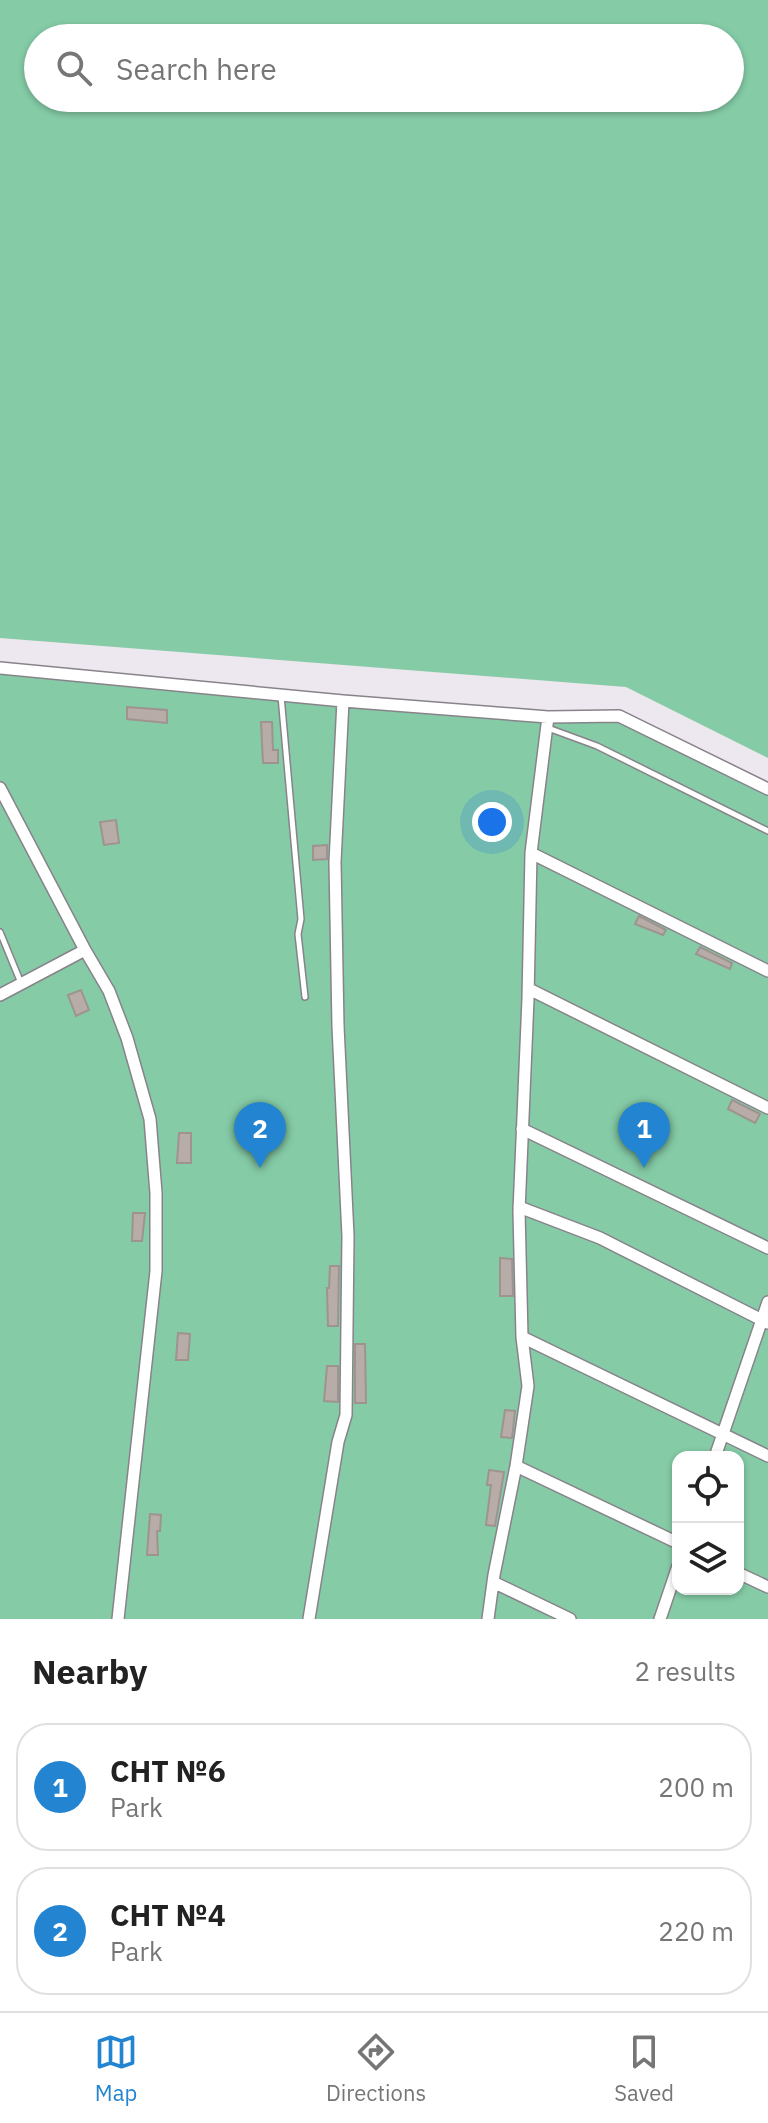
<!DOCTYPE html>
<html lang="en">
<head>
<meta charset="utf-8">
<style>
	:root { --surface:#fff; --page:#f6f6f6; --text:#222; --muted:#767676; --line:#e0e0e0; --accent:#2385d1 }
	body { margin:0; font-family:"IBM Plex Sans",sans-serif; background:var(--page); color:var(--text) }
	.controls { position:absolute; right:24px; bottom:24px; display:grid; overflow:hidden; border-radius:16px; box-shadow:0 2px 6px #0004 }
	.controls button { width:72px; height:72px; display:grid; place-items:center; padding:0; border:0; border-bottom:2px solid var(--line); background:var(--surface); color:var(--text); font:40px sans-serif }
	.you { position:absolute; left:492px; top:822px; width:28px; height:28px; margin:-20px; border:6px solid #fff; border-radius:50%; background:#1a73e8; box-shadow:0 0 0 12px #1a73e833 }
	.badge { display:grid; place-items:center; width:52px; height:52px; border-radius:50%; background:var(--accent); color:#fff; font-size:26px; font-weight:700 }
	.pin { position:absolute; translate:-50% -66px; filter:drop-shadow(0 2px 4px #0008) }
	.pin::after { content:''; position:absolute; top:42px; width:28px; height:24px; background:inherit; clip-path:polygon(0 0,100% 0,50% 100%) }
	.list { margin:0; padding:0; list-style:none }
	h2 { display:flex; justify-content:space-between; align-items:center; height:104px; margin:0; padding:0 32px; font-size:34px }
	h2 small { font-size:26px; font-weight:400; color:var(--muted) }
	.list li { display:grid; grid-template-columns:52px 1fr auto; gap:24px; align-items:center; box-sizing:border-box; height:128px; margin:0 16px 16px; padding:0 16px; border:2px solid var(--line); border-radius:32px }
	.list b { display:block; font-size:30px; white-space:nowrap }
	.list p { margin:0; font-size:26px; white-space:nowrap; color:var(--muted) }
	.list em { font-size:26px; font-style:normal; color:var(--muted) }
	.icon { flex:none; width:44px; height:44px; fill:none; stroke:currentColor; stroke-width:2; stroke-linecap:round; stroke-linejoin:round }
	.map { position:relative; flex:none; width:768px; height:1619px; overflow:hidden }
	.search { position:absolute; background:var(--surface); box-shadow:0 2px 6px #0004; left:24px; right:24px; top:24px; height:88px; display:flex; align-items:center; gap:20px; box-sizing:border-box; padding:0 28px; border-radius:44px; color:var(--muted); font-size:30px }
	.sheet { height:392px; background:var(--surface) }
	nav { display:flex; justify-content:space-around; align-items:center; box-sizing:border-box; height:112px; border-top:2px solid var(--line); background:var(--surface); font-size:22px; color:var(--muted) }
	nav a { display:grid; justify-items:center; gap:4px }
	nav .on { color:var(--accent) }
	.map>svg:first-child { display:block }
	.green { fill:#85cba6; fill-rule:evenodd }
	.building { fill:#b8aca9; stroke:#9f9390; stroke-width:2 }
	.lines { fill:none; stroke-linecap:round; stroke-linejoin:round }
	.lane-casing { stroke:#88838b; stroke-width:8 }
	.street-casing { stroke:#88838b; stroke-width:14 }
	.lane { stroke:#fff; stroke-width:5 }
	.street { stroke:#fff; stroke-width:11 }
</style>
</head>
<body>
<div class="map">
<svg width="768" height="1619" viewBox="0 0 768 1619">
	<rect width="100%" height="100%" fill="#ede7f0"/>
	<path class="green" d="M0 0H768V758L626 687 0 638ZM38 38H730V98H38Z
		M0 668 343 701 619 716 768 789V1619H0ZM678 1457H738V1589H678Z"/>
	<path class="building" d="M127 707 167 710V723L127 719Z
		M261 722H272L273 750H278V763H263Z
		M116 820 119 843 104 845 100 822Z
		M327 845V859L313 860V846Z
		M639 916 666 930 663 935 635 924Z
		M700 947 732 963 730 969 696 954Z
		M81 990 89 1010 76 1016 68 995Z
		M732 1100 760 1114 755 1123 728 1109Z
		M179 1133H191V1163H177Z
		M133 1213H145L142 1241H132Z
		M500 1258 512 1259 513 1296H500Z
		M330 1266H339L338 1326H328L327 1288H329Z
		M178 1333 190 1334 188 1360H176Z
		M355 1344H365L366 1403H355Z
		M327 1366H338V1402L324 1401Z
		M505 1410 515 1411 512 1438 501 1437Z
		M489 1470 504 1472 495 1526 486 1525 491 1485H487Z
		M150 1514 161 1515 160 1531H157L158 1555H147Z"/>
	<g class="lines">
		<defs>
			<path id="lane" d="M281 696 301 919 298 934 305 997
				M548 728 597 746 768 831
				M0 932 21 983"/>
			<path id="street" d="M0 668 343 701 548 717 619 716 768 789
				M0 788 85 950 109 991 127 1038 150 1119 156 1193V1271L118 1619
				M531 853 768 971
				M529 989 768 1108
				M0 995 85 950
				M522 1129 768 1248
				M519 1207 600 1238 768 1323
				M522 1337 768 1456
				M715 1457 768 1302
				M516 1466 678 1543
				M738 1573 768 1587
				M493 1582 570 1619
				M309 1619 338 1442 346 1415 348 1236 338 1026 335 862 343 701
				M488 1619 494 1575 516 1466 528 1386 522 1337 519 1211 528 999 531 853 548 717
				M660 1619 678 1566"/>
		</defs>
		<use href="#lane" class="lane-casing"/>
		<use href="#street" class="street-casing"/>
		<use href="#lane" class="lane"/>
		<use href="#street" class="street"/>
	</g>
</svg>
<div class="controls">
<button><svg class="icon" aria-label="locate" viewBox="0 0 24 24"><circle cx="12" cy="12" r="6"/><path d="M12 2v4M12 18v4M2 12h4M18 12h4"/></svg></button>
<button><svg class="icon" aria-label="layers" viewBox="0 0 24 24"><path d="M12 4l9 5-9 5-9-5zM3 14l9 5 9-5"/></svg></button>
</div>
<div class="you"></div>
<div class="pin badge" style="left:644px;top:1168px">1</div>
<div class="pin badge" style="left:260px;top:1168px">2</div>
<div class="search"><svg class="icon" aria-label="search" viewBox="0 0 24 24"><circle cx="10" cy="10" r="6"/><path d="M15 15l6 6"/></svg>Search here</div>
</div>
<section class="sheet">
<h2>Nearby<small>2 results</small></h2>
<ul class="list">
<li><span class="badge">1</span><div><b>СНТ №6</b><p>Park</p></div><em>200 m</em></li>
<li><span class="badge">2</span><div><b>СНТ №4</b><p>Park</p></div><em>220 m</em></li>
</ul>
</section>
<nav>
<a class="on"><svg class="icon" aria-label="map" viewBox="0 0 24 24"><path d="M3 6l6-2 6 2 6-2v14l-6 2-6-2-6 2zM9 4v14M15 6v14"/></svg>Map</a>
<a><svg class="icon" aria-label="directions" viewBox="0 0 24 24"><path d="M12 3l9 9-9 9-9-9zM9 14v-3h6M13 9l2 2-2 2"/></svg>Directions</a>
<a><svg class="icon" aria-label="saved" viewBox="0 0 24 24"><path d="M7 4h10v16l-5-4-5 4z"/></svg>Saved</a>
</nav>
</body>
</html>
